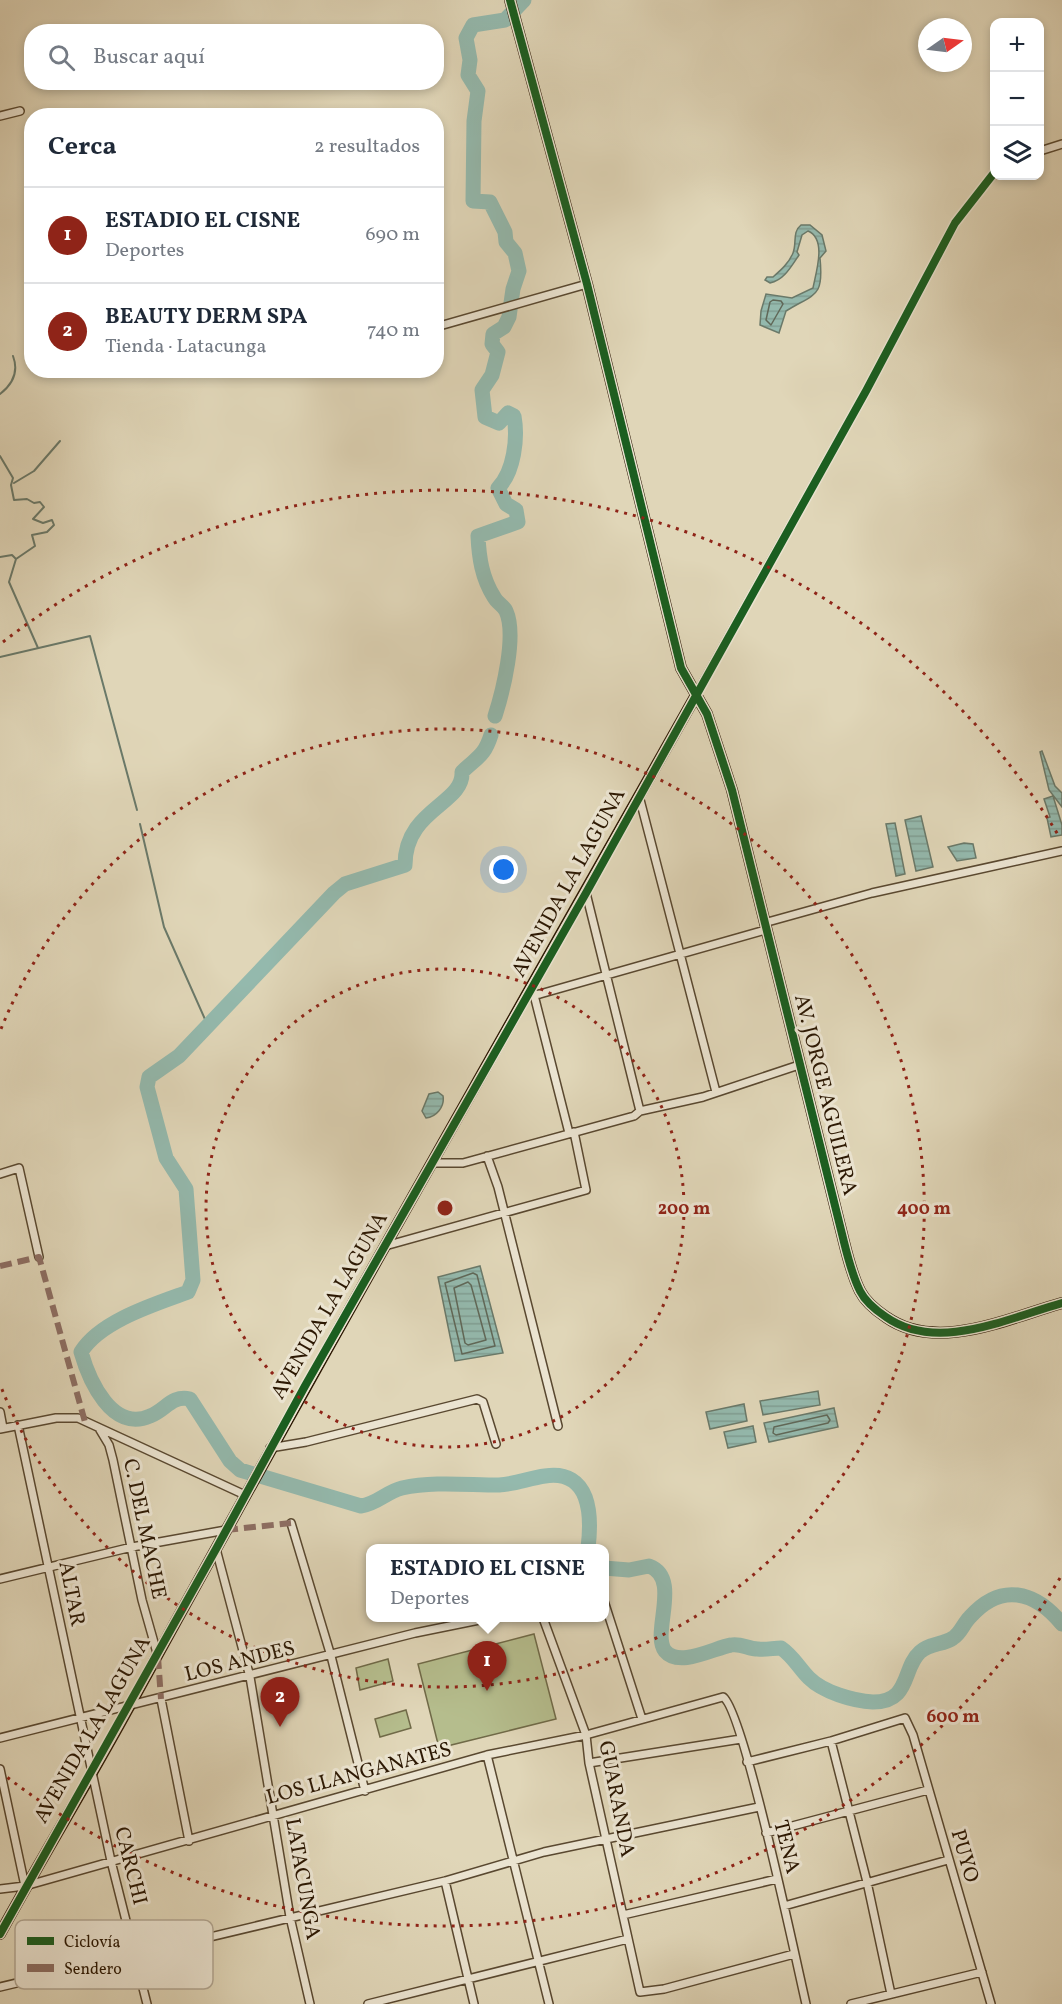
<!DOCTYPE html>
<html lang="es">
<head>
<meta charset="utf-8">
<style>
	:root { --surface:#fff; --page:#f2f2f3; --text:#1f2937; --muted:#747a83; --line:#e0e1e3; --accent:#8f2418 }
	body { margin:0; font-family:Vollkorn,serif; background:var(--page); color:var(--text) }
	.controls { position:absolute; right:18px; top:18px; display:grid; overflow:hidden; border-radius:12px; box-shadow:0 3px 9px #0003 }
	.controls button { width:54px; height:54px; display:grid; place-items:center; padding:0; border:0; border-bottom:2px solid var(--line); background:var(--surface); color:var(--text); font:30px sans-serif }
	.compass { position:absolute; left:918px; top:18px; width:54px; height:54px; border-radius:50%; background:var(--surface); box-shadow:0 3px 9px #0003; rotate:76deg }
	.you { position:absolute; left:504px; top:870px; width:21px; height:21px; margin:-15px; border:4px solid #fff; border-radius:50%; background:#1a73e8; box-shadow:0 0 0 9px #1a73e833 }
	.badge { display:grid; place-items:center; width:39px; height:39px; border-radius:50%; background:var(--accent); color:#fff; font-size:20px; font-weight:700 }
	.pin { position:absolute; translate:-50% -50px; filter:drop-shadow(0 2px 3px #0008) }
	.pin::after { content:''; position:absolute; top:32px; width:21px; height:18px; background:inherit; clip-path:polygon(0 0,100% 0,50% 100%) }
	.popup { position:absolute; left:366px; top:1544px; width:243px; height:78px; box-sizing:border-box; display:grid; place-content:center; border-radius:12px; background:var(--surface); filter:drop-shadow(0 2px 4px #0005); font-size:20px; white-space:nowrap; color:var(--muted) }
	.popup b { font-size:22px; color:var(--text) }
	.popup::after { content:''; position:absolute; left:50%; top:100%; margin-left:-12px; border:12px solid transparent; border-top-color:var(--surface) }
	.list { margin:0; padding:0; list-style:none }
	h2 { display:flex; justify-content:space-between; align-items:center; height:78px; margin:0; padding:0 24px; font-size:26px }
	h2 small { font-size:20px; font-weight:400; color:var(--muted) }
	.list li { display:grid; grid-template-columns:39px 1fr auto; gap:18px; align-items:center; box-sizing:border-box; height:96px; padding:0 24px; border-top:2px solid var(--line) }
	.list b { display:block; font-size:22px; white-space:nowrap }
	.list p { margin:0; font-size:20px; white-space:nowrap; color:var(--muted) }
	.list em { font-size:20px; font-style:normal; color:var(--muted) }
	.icon { flex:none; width:33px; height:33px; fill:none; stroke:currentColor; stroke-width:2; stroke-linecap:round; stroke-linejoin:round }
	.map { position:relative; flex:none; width:1062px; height:2004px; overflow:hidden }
	.search { position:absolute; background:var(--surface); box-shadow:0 3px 9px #0003; left:24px; top:24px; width:420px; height:66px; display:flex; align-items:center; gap:15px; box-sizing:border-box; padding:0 21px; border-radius:24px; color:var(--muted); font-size:22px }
	.panel { position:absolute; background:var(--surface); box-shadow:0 3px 9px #0003; left:24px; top:108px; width:420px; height:270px; border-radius:24px }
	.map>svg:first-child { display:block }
	.pitch { fill:#b5bd8d; stroke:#706a48; stroke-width:1.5 }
	.water { fill:url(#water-rules); stroke:#6a7969; stroke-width:1.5 }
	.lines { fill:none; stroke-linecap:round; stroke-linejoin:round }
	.shore { stroke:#606858; stroke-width:1.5 }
	.stream { stroke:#6a7969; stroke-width:2 }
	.river { stroke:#94b9ad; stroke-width:15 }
	.street-casing { stroke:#594830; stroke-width:10 }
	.secondary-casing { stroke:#2c1803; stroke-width:12 }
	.street { stroke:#ebe4d1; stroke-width:7 }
	.secondary { stroke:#ebe4d1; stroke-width:9 }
	.quiet { stroke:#8d6e63; stroke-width:6; stroke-dasharray:12 6; stroke-linecap:butt }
	.cycleway-casing { stroke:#ebe4d1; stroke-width:11 }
	.cycleway { stroke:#1b5e20; stroke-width:8 }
	.ring { fill:none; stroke:#8f2418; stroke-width:3; stroke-dasharray:3 6 }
	.labels { text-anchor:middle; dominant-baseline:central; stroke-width:6; stroke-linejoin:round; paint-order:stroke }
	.street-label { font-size:21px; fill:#2c1803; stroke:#ebe4d1 }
	.key { fill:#ebe4d1; stroke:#b2a793; stroke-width:1.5 }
	.key-label { font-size:16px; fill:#2c1803 }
	.centre { fill:#8f2418; stroke:#ebe4d1; stroke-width:3 }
	.ring-label { font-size:18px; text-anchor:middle; font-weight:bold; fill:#8f2418; stroke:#ebe4d1; stroke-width:6; stroke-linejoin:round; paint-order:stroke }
</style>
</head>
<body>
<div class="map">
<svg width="1062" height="2004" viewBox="0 0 1062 2004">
	<defs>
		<pattern id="water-rules" width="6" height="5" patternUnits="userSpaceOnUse" patternTransform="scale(1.5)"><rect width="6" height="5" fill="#94b9ad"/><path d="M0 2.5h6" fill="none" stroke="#809e93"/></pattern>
	</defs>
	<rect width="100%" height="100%" fill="#e0d6b8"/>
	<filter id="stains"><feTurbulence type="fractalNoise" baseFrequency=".00333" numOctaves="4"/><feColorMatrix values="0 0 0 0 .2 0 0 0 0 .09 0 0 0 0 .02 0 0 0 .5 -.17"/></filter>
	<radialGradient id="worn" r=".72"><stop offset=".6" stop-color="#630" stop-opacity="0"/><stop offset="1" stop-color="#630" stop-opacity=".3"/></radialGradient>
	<path class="pitch" d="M534 1634 556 1719 439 1748 418 1664Z
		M388 1659 393 1681 360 1690 356 1668Z
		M406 1710 411 1728 380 1737 375 1719Z"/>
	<path class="water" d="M801 225H810L822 235 826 251 820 258C824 298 815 293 786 311L779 333 760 325 761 311 766 294 792 298 813 288C816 272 827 239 808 231L802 235 797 252 799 255C791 267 784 280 770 283L765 280 767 277H773C781 270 789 263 793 253 797 243 792 232 801 225Z
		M1042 751 1055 786 1062 793V807L1049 790 1040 752Z
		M1053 796 1062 825V835L1051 837 1047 818 1050 817 1044 799Z
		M921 816 933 867 916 871 905 820Z
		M895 823 905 874 896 876 886 824Z
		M964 843 973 844 976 858 957 861 948 847Z
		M438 1092 443 1096C445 1107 436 1117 426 1118L422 1111 429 1094Z
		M480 1266 503 1353 455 1361 438 1277Z
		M818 1391 820 1405 763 1415 760 1401Z
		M744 1404 747 1421 710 1429 706 1412Z
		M834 1408 838 1427 769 1442 764 1423Z
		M753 1426 756 1442 728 1448 724 1432Z"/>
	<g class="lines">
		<path class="shore" d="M773 300 781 301 783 304 771 325 766 320 770 302Z
			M473 1273 477 1275 495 1346 462 1354 445 1283Z
			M468 1282 471 1285 486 1340 468 1345 465 1343 454 1288Z
			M827 1415 830 1420 828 1423 776 1435 773 1433 774 1427Z"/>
		<path class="stream" d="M0 394C13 384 19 372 13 356
			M0 456 13 478 11 485 14 500 27 499 34 503 40 502 44 507 33 519 43 523 52 520 54 525 47 532 32 535 35 546 16 559
			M14 483 34 471 60 441
			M0 557 12 555 16 559 9 582 38 648
			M0 657 90 636 137 810
			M140 824 164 927 208 1026"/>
		<path class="river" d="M495 716C503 691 517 635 506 611 503 605 497 603 494 597 482 578 479 558 478 536L518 522 516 510 506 504 498 488C514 472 518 438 514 416L508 413 499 423 485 417 482 390 492 375 498 352 492 344 493 334 504 327 509 317 513 289 519 271 515 253 506 242 505 232 490 202 473 201 474 121 478 91 468 75 470 60 466 38 473 25 505 20 524 0
			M491 735C484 757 477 757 462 772 464 804 405 809 405 865L345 884 334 893 179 1056 149 1077 147 1087 166 1158 186 1189 193 1280 188 1292C155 1304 100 1321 81 1352 89 1380 112 1433 150 1416 166 1410 171 1395 190 1399L230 1461 240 1470 361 1506C377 1504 386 1492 402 1488 434 1481 467 1485 499 1485 515 1484 530 1478 545 1476 591 1469 592 1516 588 1548
			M604 1568 629 1570 649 1566C682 1578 651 1633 665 1651 679 1668 714 1648 731 1645 741 1643 748 1649 758 1649 765 1650 774 1648 781 1648 793 1656 799 1668 809 1678 823 1692 853 1701 873 1702 911 1702 902 1668 920 1652 930 1643 943 1645 953 1638 961 1633 963 1624 970 1617 1001 1582 1035 1591 1062 1624"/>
		<defs>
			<path id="street" d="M0 116 20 111
				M1040 151 1062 144
				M436 327 587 284
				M695 697 866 391 955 223 994 173
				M639 796 716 1092
				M586 893 640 1111
				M764 923 872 893 1062 851
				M529 992 534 995 540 994 765 930
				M534 995 569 1133
				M487 1156 498 1187 558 1426
				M432 1163H463L634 1116 640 1111 703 1097 799 1065
				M0 1174 19 1168 39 1257
				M385 1246 586 1190 574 1132
				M0 1412 3 1428
				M18 1425 111 1861 147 2004
				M0 1429 56 1418H78L245 1495
				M100 1430 109 1445 113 1460 142 1600 157 1653
				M270 1448 306 1442 477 1399 483 1402 496 1444
				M291 1523 331 1656 365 1791
				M216 1549 250 1677 290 1917 310 2004
				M0 1579 132 1547 226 1530
				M604 1601 642 1719
				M543 1618 586 1735 589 1763 640 1992 664 1989 794 1954
				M161 1699 189 1841
				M0 1738 415 1633 489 1618
				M831 1741 867 1882 891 1994
				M487 1755 549 2004
				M747 1762 831 1741 905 1718 913 1735 991 2004
				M589 1763 741 1739
				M0 1769 25 1886
				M766 1833 928 1790
				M445 1881 474 2004
				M0 1889 25 1886 487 1755 586 1735 723 1697C743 1708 797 1965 806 2004
				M784 1906 948 1860
				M623 1915 777 1879
				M0 1987 445 1881 544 1852 759 1807
				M368 2004 628 1939
				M851 2004 982 1972"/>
			<path id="secondary" d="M510 0 587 284 681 668 707 714 732 790 842 1234C847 1254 851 1273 860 1291 865 1301 877 1311 886 1317 937 1353 1008 1318 1062 1303
				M0 1934C42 1857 88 1782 130 1705 315 1367 506 1032 695 697"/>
		</defs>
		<use href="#street" class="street-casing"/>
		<use href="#secondary" class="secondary-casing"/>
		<use href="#street" class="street"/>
		<use href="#secondary" class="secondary"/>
		<path class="quiet" d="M0 1266 39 1257 85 1422
			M226 1530 291 1523
			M158 1657 161 1699"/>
		<defs>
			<path id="cycleway" d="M510 0 587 284 681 668 707 714 732 790 842 1234C847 1254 851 1273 860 1291 865 1301 877 1311 886 1317 937 1353 1008 1318 1062 1303
				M0 1934 216 1549 305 1386 586 893 866 391 955 223 994 173"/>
		</defs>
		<use href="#cycleway" class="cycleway-casing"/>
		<use href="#cycleway" class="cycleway"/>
	</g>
	<g class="ring">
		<circle cx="445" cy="1208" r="239"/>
		<path d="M1 1029A479 479 0 1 1 1 1387"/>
		<path d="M1060 1578A718 718 0 0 1 3 1774M3 642A718 718 0 0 1 1060 838"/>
	</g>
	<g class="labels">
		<g class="street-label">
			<text transform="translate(569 883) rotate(-61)">AVENIDA LA LAGUNA</text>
			<text transform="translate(825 1095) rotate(76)">AV. JORGE AGUILERA</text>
			<text transform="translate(330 1306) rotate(-60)">AVENIDA LA LAGUNA</text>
			<text transform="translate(144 1529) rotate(78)">C. DEL MACHE</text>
			<text transform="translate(71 1594) rotate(79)">ALTAR</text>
			<text transform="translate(240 1662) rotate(-14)">LOS ANDES</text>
			<text transform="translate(93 1730) rotate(-60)">AVENIDA LA LAGUNA</text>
			<text transform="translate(359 1774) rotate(-15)">LOS LLANGANATES</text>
			<text transform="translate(616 1799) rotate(79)">GUARANDA</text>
			<text transform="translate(786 1847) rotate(76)">TENA</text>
			<text transform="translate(964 1856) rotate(74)">PUYO</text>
			<text transform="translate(130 1866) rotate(76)">CARCHI</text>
			<text transform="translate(302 1879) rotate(80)">LATACUNGA</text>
		</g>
	</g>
	<rect x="15" y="1920" width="198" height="69" rx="9" class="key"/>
	<rect x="27" y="1937" width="27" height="8" fill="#1b5e20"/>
	<rect x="27" y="1964" width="27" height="8" fill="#8d6e63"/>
	<g class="key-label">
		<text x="64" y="1947">Ciclovía</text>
		<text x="64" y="1974">Sendero</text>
	</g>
	<circle cx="445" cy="1208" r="9" class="centre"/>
	<g class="ring-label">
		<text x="684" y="1214">200 m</text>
		<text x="924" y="1214">400 m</text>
		<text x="953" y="1722">600 m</text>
	</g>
	<rect width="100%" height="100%" filter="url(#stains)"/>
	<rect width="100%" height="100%" fill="url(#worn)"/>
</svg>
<div class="controls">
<button>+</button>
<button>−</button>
<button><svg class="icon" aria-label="layers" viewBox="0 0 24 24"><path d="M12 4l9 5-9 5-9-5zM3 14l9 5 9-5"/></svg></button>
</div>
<svg class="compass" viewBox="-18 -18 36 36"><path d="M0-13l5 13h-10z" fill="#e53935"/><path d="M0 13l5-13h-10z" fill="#747a83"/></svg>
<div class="you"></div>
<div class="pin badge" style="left:487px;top:1691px">1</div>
<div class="popup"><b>ESTADIO EL CISNE</b>Deportes</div>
<div class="pin badge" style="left:280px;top:1727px">2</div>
<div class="search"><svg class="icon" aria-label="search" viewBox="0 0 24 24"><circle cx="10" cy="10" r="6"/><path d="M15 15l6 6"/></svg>Buscar aquí</div>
<section class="panel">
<h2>Cerca<small>2 resultados</small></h2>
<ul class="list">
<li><span class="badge">1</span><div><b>ESTADIO EL CISNE</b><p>Deportes</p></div><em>690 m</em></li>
<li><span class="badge">2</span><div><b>BEAUTY DERM SPA</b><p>Tienda · Latacunga</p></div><em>740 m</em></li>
</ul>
</section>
</div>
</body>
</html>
